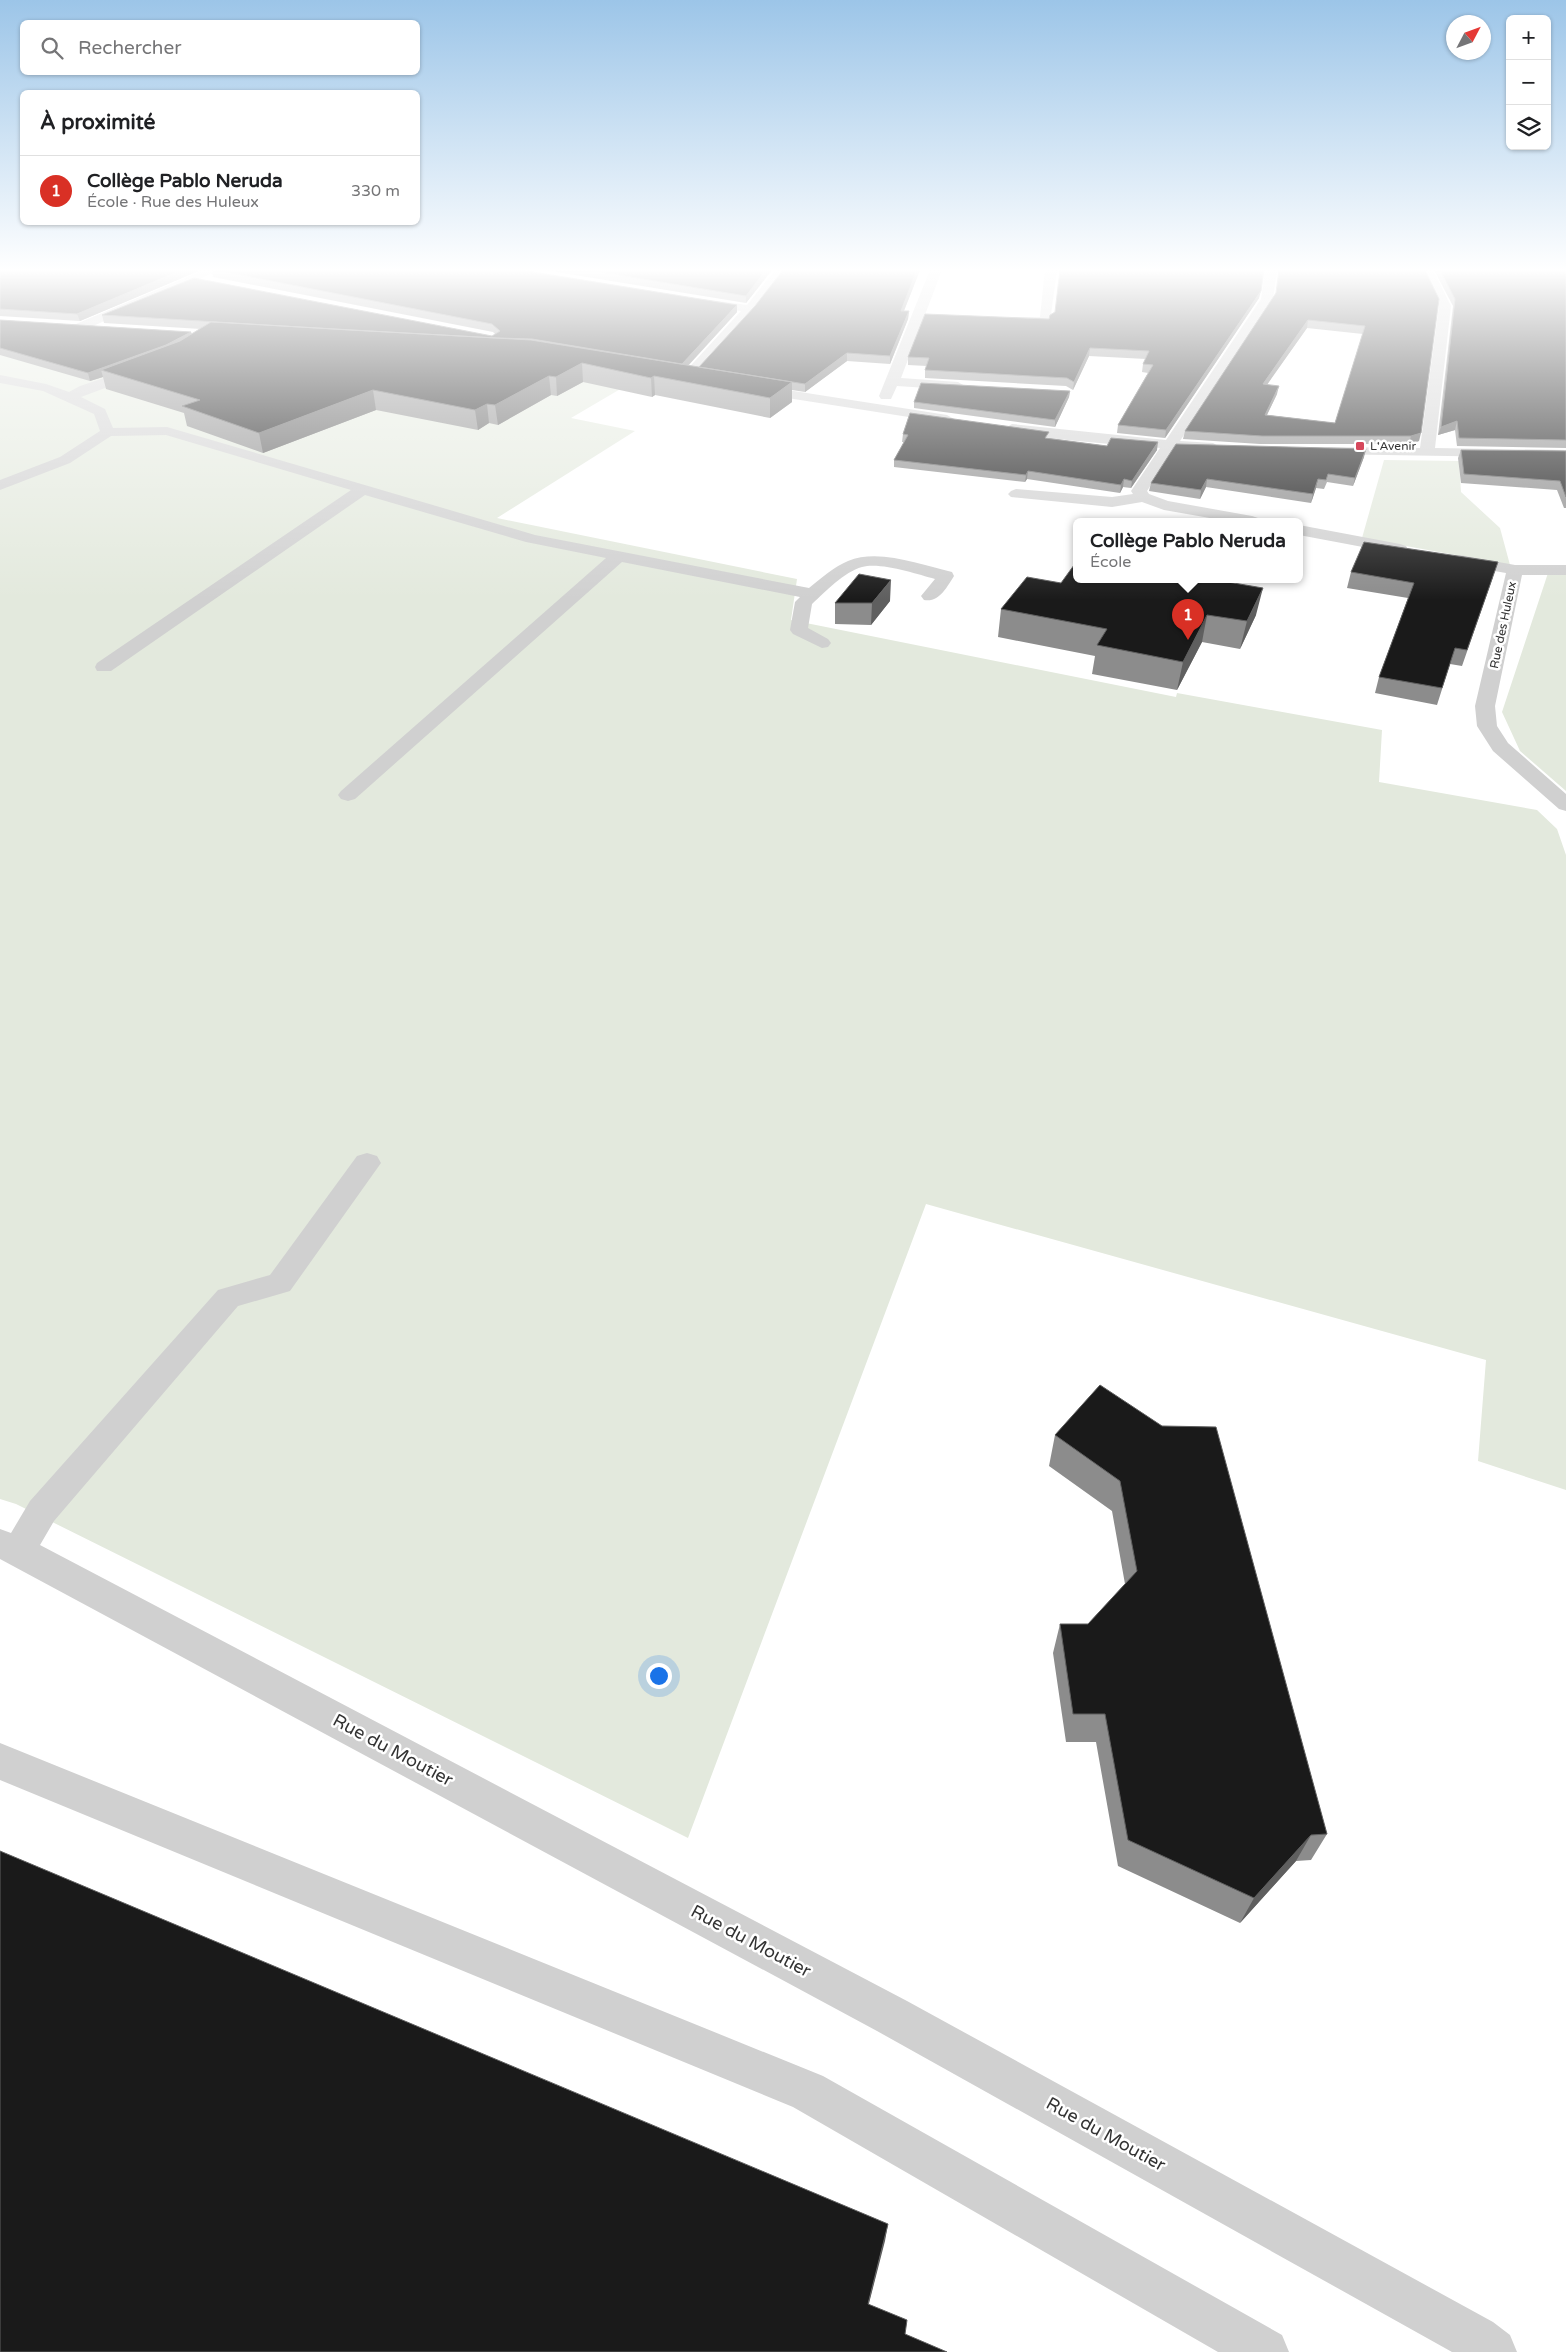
<!DOCTYPE html>
<html lang="fr">
<head>
<meta charset="utf-8">
<style>
	:root { --surface:#fff; --page:#f6f6f6; --text:#202124; --muted:#757577; --line:#e0e0e0; --accent:#d93025 }
	body { margin:0; font-family:"Varela Round",sans-serif; background:var(--page); color:var(--text) }
	.controls { position:absolute; right:15px; top:15px; display:grid; overflow:hidden; border-radius:8px; box-shadow:0 1px 4px #0004 }
	.controls button { width:45px; height:45px; display:grid; place-items:center; padding:0; border:0; border-bottom:1px solid var(--line); background:var(--surface); color:var(--text); font:25px sans-serif }
	.compass { position:absolute; left:1446px; top:15px; width:45px; height:45px; border-radius:50%; background:var(--surface); box-shadow:0 1px 4px #0004; rotate:49deg }
	.you { position:absolute; left:658px; top:1675px; width:18px; height:18px; margin:-12px; border:4px solid #fff; border-radius:50%; background:#1a73e8; box-shadow:0 0 0 8px #1a73e833 }
	.badge { display:grid; place-items:center; width:32px; height:32px; border-radius:50%; background:var(--accent); color:#fff; font-size:16px; font-weight:700 }
	.pin { position:absolute; translate:-50% -41px; filter:drop-shadow(0 1px 2px #0008) }
	.pin::after { content:''; position:absolute; top:26px; width:18px; height:15px; background:inherit; clip-path:polygon(0 0,100% 0,50% 100%) }
	.popup { position:absolute; left:1073px; top:518px; width:230px; height:65px; box-sizing:border-box; display:grid; place-content:center; border-radius:8px; background:var(--surface); filter:drop-shadow(0 1px 4px #0005); font-size:16px; white-space:nowrap; color:var(--muted) }
	.popup b { font-size:19px; color:var(--text) }
	.popup::after { content:''; position:absolute; left:50%; top:100%; margin-left:-10px; border:10px solid transparent; border-top-color:var(--surface) }
	.list { margin:0; padding:0; list-style:none }
	h2 { display:flex; justify-content:space-between; align-items:center; height:65px; margin:0; padding:0 20px; font-size:21px }
	h2 small { font-size:16px; font-weight:400; color:var(--muted) }
	.list li { display:grid; grid-template-columns:32px 1fr auto; gap:15px; align-items:center; box-sizing:border-box; height:70px; padding:0 20px; border-top:1px solid var(--line) }
	.list b { display:block; font-size:19px; white-space:nowrap }
	.list p { margin:0; font-size:16px; white-space:nowrap; color:var(--muted) }
	.list em { font-size:16px; font-style:normal; color:var(--muted) }
	.icon { flex:none; width:28px; height:28px; fill:none; stroke:currentColor; stroke-width:2; stroke-linecap:round; stroke-linejoin:round }
	.map { position:relative; flex:none; width:1566px; height:2352px; overflow:hidden }
	.search { position:absolute; background:var(--surface); box-shadow:0 1px 4px #0004; left:20px; top:20px; width:400px; height:55px; display:flex; align-items:center; gap:12px; box-sizing:border-box; padding:0 18px; border-radius:8px; color:var(--muted); font-size:19px }
	.panel { position:absolute; background:var(--surface); box-shadow:0 1px 4px #0004; left:20px; top:90px; width:400px; height:135px; border-radius:8px }
	.map>svg:first-child { display:block }
	.green { fill:#e3e9dd }
	.lines { fill:none; stroke-linecap:round; stroke-linejoin:round }
	.minor { fill:#d0d0d0; fill-rule:evenodd }
	.wall { fill:#8c8c8c; fill-rule:evenodd }
	.shaded-wall { fill:#5f5f5f }
	.building { fill:#1a1a1a; stroke:#5f5f5f; fill-rule:evenodd }
	.poi-dot { fill:#d6485c; stroke:#fff; stroke-width:2 }
	.labels { text-anchor:middle; dominant-baseline:central; stroke-width:5; stroke-linejoin:round; paint-order:stroke }
	.far-poi-label { font-size:12px; fill:#333; stroke:#fff; text-anchor:start }
	.far-street-label { font-size:12px; fill:#333; stroke:#fff }
	.near-street-label { font-size:18px; fill:#333; stroke:#fff }
</style>
</head>
<body>
<div class="map">
<svg width="1566" height="2352" viewBox="0 0 1566 2352">
	<rect width="100%" height="100%" fill="#fff"/>
	<path class="green" d="M0 338 634 381 571 418 635 431 497 518 797 579 791 620 1176 697 1177 693 1382 730 1379 782 1537 810 1557 829 1566 855V1490L1478 1461 1486 1360 926 1204 688 1838 16 1504 0 1499Z
		M1384 460 1459 461 1461 492 1500 528 1510 565 1362 538Z
		M1548 573H1566V791L1520 751 1502 712Z"/>
	<g class="lines">
		<path class="minor" d="M204 270H220L84 330 80 331 74 327 76 324Z
			M775 270H787L754 312 692 381H682L680 378 682 375 741 311 696 304 694 301 696 298 747 305Z
			M930 270H942L901 378 958 382 965 386 958 390 897 386 891 399H881L879 396Z
			M1045 270H1057L1050 322 1033 326 1004 324 1002 321 1008 317H1040Z
			M1265 270H1277L1273 299 1180 441 1213 443 1220 447 1213 451 1174 449 1147 491 1149 494 1168 501 1252 516 1258 518 1260 521H1227L1164 510 1142 502 1112 507 1011 497 1008 494 1011 491 1016 489 1112 497 1133 494 1131 491 1160 448C1140 446 1012 438 1005 428L1012 424 1166 440 1261 299Z
			M1421 270H1433L1451 306 1435 448 1566 450V458L1324 454 1322 451 1324 448 1329 447 1420 448 1439 306Z
			M140 366 147 370 145 373 81 397 105 409 113 428 167 427 535 535 809 588C821 578 834 567 848 561 879 548 921 565 952 572L954 576C947 587 939 603 924 600L921 596 935 579C916 574 881 562 862 567 844 572 826 591 812 604L808 628 828 639 831 643 828 647 822 648 793 634 790 630 795 602 800 597 622 562 355 799 348 801 341 799 338 795 341 791 606 558 526 542 365 495 111 671H97L95 667 97 663 351 490 166 435 111 436 70 463 0 490V480L60 457 100 431 94 414 43 391 0 383V375L46 384 69 392 80 386Z
			M755 385 947 415 954 419 947 423 750 392 748 389 750 386Z
			M1299 525 1400 544 1406 546 1408 549 1406 552 1400 554 1299 535Z
			M1460 555 1515 565H1566V575H1522L1495 706 1497 726 1508 743 1566 794V811L1559 809 1493 751 1477 726 1475 706 1506 573 1454 564 1452 560 1454 556Z
			M367 1153 377 1156 381 1163 290 1291 238 1306 54 1521 40 1545 907 2001 1493 2322 1510 2335 1517 2352H1452L877 2031 0 1559V1529L11 1533 30 1501 218 1290 270 1275 357 1156Z
			M0 1743 823 2076 1282 2335 1289 2352H1218L793 2107 0 1780Z"/>
	</g>
	<path class="wall" d="M0 270H201L80 321 0 316Z
		M212 270H521L737 312 688 366 699 367 920 270 904 311H909L908 319 890 364 847 361 805 392 792 390V402L770 418 655 395 652 397 583 382 557 396 551 395 498 425 489 423 478 430 376 410 263 453 187 426 184 413 106 389 103 377 90 381 0 355V320L191 332 192 334 201 329 104 323 102 315 492 336 495 334 493 332 213 277Z
		M544 270H772L746 303Z
		M1279 270H1425L1419 441 1409 444H1260L1183 439 1185 431 1276 293ZM1307 328 1363 334 1335 423 1267 415 1277 394 1267 384Z
		M1434 270H1566V448L1457 446 1455 430 1438 435 1453 306Z
		M1259 298 1165 438 1117 433 1118 425 1148 373 1142 372 1143 364 1146 359 1089 356 1073 390 1066 386 925 378V370L927 366 908 365V357L1049 319 1055 312Z
		M1070 391 1069 397 1055 427 914 408V402Z
		M903 434 1048 438 1107 446 1157 450 1131 488 1123 487 1120 493 1027 479 1025 482 894 467V460L904 442H902Z
		M1461 450 1566 451V508H1564L1557 490 1461 483 1458 458Z
		M1364 457 1353 486 1327 482 1324 489 1316 488 1311 503 1206 487 1200 499 1149 491 1151 483Z
		M1351 572 1493 577 1462 666 1450 664 1437 705 1375 693 1379 677 1408 598 1347 588Z
		M890 601 871 625 835 624V603Z
		M1001 609 1256 615 1240 649 1202 642 1177 690 1092 674 1095 656 998 637Z
		M1100 1385 1327 1834 1311 1860 1296 1861 1240 1923 1118 1866 1096 1742H1066L1053 1653 1060 1624H1088L1125 1584 1112 1511 1049 1466 1055 1435Z"/>
	<path class="shaded-wall" d="M182 270H201L80 321 77 314Z
		M766 270H772L746 303V296Z
		M917 270H920L901 318V311Z
		M1261 291 1259 298 1165 438 1166 430Z
		M737 305V312L682 372V364Z
		M909 311 908 319 890 364V356Z
		M1308 320 1307 328 1262 392 1263 384Z
		M191 332 193 340 101 370 103 377 90 381 88 373Z
		M1090 348 1089 356 1073 390 1074 382Z
		M847 353V361L805 392V384Z
		M582 363 583 382 557 396 556 377Z
		M549 376 551 395 498 425 495 405Z
		M654 376 655 395 652 397 651 378Z
		M792 382V402L770 418V398Z
		M1279 386 1277 394 1263 423 1265 415Z
		M373 390 376 410 263 453 259 433Z
		M1070 391 1069 397 1055 427V420Z
		M487 404 489 423 478 430 475 410Z
		M1457 421 1455 430 1438 435 1441 427Z
		M1421 433 1419 441 1409 444 1411 436Z
		M1158 442 1157 450 1131 488 1132 481Z
		M1366 449 1364 457 1353 486 1355 478Z
		M1028 471 1027 479 1025 482 1026 475Z
		M1124 479 1123 487 1120 493 1121 485Z
		M1207 479 1206 487 1200 499 1201 490Z
		M1318 479 1316 488 1311 503 1313 494Z
		M891 580 890 601 871 625 872 603Z
		M1263 588 1256 615 1240 649 1247 621Z
		M1207 615 1202 642 1177 690 1183 662Z
		M1311 1835 1296 1861 1240 1923 1254 1898Z
		M888 2224 885 2241 865 2319 868 2304Z"/>
	<path class="building" d="M0 270H182L77 314 0 309Z
		M215 270H521L737 305 682 364 532 339 497 338 349 330 102 315 194 278 492 336 500 331 492 324Z
		M588 270H766L746 296Z
		M783 270H917L901 311H909L890 356 847 353 805 384 699 367 755 306Z
		M1060 270H1264L1261 291 1166 430 1118 425 1153 365 1143 364 1149 351 1090 348 1074 382 1067 378 925 370 929 358 908 357 925 314 1049 319 1050 315 1055 312Z
		M1279 270H1425L1439 299 1421 433 1411 436H1262L1185 431 1276 293ZM1308 320 1365 326 1335 423 1265 415 1279 386 1263 384Z
		M1440 270H1566V440L1459 438 1457 421 1441 427 1455 299Z
		M0 320 191 332 166 345 88 373 0 348Z
		M211 322 531 340 792 382 770 398 654 376 651 378 582 363 556 377 549 376 495 405 487 404 475 410 373 390 259 433 182 406 200 400 101 370 180 341Z
		M921 383 1070 391 1055 420 914 402Z
		M910 413 1049 432 1045 438 1107 446 1111 438 1158 442 1132 481 1124 479 1121 485 1028 471 1026 475 894 460 908 435 903 434Z
		M1176 444 1366 449 1355 478 1328 474 1326 480 1318 479 1313 494 1207 479 1201 490 1151 483Z
		M1461 450 1566 451V497L1560 481 1464 474Z
		M1364 542 1498 562 1467 650 1455 648 1442 688 1379 677 1414 583 1351 572Z
		M1077 561V579H1210L1263 588 1247 621 1207 615 1183 662 1097 645 1107 629 1001 609 1027 577 1061 583Z
		M859 574 891 580 872 603H835Z
		M1100 1385 1162 1426 1216 1427 1327 1834 1311 1835 1254 1898 1128 1840 1105 1714H1073L1060 1624H1088L1137 1571 1120 1481 1055 1435Z
		M0 1851 888 2224 868 2304 907 2320 905 2334 947 2352H0Z"/>
	<linearGradient id="sky" x2="0" y2="1"><stop stop-color="#9cc5e8"/><stop offset="0.45" stop-color="#fff"/><stop offset="1" stop-color="#fff" stop-opacity="0"/></linearGradient>
	<rect width="1566" height="600" fill="url(#sky)"/>
	<rect class="poi-dot" x="1355" y="441" width="10" height="10" rx="2.5"/>
	<g class="labels">
		<g class="far-poi-label">
			<text x="1370" y="446">L'Avenir</text>
		</g>
		<g class="far-street-label">
			<text transform="translate(1503 625) rotate(-78)">Rue des Huleux</text>
		</g>
		<g class="near-street-label">
			<text transform="translate(393 1750) rotate(28)">Rue du Moutier</text>
			<text transform="translate(751 1941) rotate(28)">Rue du Moutier</text>
			<text transform="translate(1106 2134) rotate(29)">Rue du Moutier</text>
		</g>
	</g>
</svg>
<div class="controls">
<button>+</button>
<button>−</button>
<button><svg class="icon" aria-label="layers" viewBox="0 0 24 24"><path d="M12 4l9 5-9 5-9-5zM3 14l9 5 9-5"/></svg></button>
</div>
<svg class="compass" viewBox="-18 -18 36 36"><path d="M0-13l5 13h-10z" fill="#e53935"/><path d="M0 13l5-13h-10z" fill="#757577"/></svg>
<div class="you"></div>
<div class="pin badge" style="left:1188px;top:640px">1</div>
<div class="popup"><b>Collège Pablo Neruda</b>École</div>
<div class="search"><svg class="icon" aria-label="search" viewBox="0 0 24 24"><circle cx="10" cy="10" r="6"/><path d="M15 15l6 6"/></svg>Rechercher</div>
<section class="panel">
<h2>À proximité<small></small></h2>
<ul class="list">
<li><span class="badge">1</span><div><b>Collège Pablo Neruda</b><p>École · Rue des Huleux</p></div><em>330 m</em></li>
</ul>
</section>
</div>
</body>
</html>
